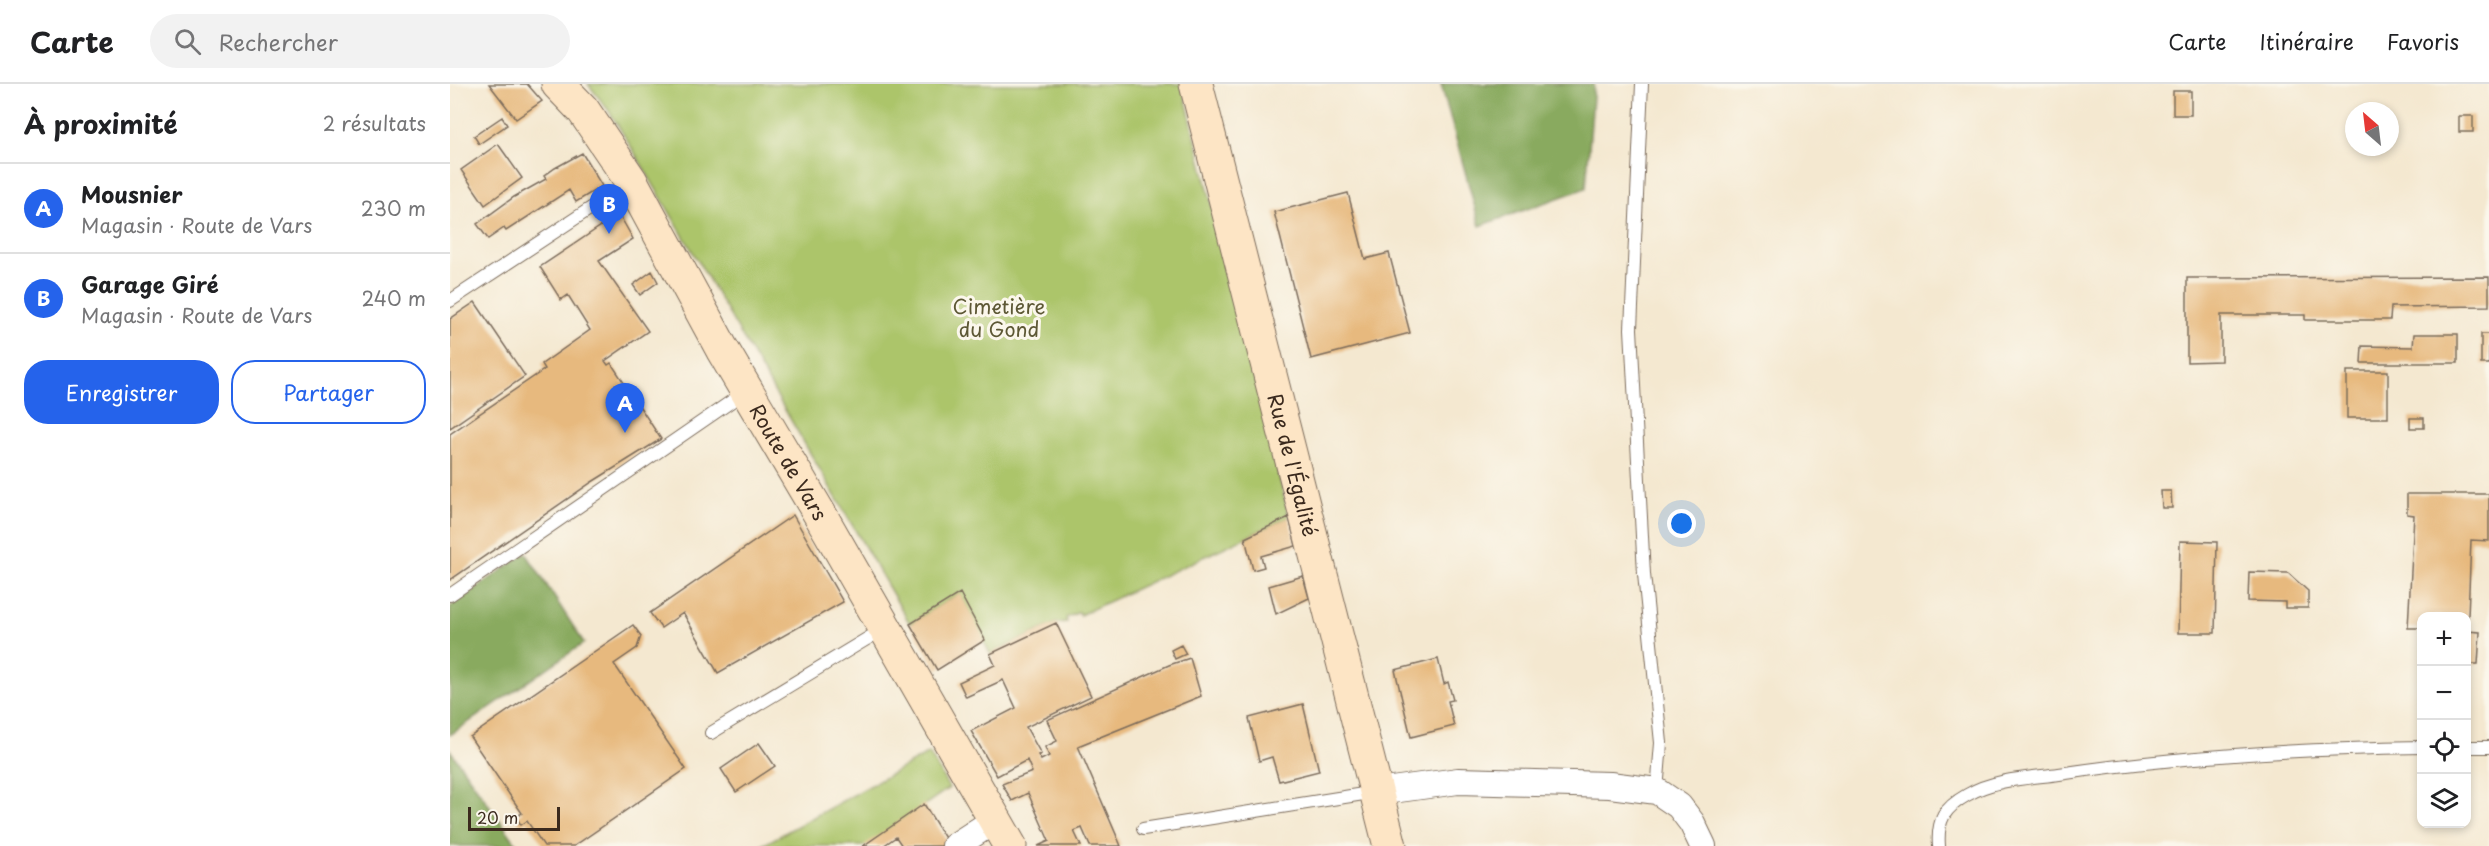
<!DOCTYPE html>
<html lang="fr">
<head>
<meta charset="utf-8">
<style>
	:root { --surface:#fff; --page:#f2f2f2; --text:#202124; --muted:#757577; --line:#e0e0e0; --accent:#2563eb }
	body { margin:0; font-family:"Playpen Sans",sans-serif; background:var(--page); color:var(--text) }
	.controls { position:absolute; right:18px; bottom:18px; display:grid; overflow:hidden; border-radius:12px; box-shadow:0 3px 9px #0003 }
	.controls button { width:54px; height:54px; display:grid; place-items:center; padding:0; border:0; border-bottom:2px solid var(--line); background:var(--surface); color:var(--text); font:30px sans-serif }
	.compass { position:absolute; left:1895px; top:18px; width:54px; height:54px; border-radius:50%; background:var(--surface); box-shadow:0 3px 9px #0003; rotate:332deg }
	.scale { position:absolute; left:18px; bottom:15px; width:92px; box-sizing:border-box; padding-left:6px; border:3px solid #3b2a1e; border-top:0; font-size:16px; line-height:21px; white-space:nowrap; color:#3b2a1e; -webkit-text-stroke:4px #fbf7ec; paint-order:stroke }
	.you { position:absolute; left:1232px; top:440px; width:21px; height:21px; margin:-15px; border:4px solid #fff; border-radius:50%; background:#1a73e8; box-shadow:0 0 0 9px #1a73e833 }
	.badge { display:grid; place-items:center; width:39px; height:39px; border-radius:50%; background:var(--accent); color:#fff; font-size:20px; font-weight:700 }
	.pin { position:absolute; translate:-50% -50px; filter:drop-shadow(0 2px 3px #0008) }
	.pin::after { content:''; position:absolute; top:32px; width:21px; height:18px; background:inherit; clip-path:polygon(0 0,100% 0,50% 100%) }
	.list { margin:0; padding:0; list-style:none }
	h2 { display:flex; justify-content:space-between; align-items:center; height:78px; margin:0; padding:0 24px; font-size:26px }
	h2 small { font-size:20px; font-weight:400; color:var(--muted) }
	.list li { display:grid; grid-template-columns:39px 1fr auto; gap:18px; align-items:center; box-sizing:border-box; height:90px; padding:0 24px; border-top:2px solid var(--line) }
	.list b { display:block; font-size:22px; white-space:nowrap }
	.list p { margin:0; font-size:20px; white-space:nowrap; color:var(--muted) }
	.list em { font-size:20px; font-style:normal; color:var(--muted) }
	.actions { display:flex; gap:12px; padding:18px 24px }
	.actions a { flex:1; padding:14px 0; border:2px solid var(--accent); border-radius:24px; text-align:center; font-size:21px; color:var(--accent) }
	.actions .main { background:var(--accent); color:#fff }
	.icon { flex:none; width:33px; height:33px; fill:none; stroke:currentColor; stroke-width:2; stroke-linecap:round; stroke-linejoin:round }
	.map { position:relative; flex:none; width:2039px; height:762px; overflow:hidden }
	header { display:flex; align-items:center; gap:36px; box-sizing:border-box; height:84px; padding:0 30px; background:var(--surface); border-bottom:2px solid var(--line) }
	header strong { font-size:28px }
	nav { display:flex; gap:33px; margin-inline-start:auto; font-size:21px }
	.search { width:420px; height:54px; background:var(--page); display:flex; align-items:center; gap:15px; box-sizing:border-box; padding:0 21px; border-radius:33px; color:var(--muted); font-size:22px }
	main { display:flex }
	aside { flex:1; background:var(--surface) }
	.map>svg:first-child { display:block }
	.green { fill:#acc56a; stroke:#747844; stroke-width:1.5 }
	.forest { fill:#89aa5e; stroke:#626a3e; stroke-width:1.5 }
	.building { fill:#e7b97e }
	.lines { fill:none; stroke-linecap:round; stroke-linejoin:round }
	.lane-casing { stroke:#7c6c5c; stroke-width:14 }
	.street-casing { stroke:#7c6c5c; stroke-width:28 }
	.secondary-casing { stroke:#7c6c5c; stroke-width:35 }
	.lane { stroke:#fff; stroke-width:12 }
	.street { stroke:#fff; stroke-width:26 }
	.secondary { stroke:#fde5c5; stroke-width:33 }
	.labels { text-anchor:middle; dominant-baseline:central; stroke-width:6; stroke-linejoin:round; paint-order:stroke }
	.park-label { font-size:20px; fill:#5d5835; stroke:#fbf7ec }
	.street-label { font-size:20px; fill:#3b2a1e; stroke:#fbf7ec }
</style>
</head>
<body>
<header>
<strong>Carte</strong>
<div class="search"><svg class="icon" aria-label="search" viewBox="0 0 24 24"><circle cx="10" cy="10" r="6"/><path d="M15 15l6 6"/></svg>Rechercher</div>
<nav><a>Carte</a><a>Itinéraire</a><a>Favoris</a></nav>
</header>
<main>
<aside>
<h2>À proximité<small>2 résultats</small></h2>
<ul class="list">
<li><span class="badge">A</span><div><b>Mousnier</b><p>Magasin · Route de Vars</p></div><em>230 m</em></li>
<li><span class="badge">B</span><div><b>Garage Giré</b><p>Magasin · Route de Vars</p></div><em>240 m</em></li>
</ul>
<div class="actions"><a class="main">Enregistrer</a><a>Partager</a></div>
</aside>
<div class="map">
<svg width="2039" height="762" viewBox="0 0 2039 762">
	<rect width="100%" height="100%" fill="#fbf7ec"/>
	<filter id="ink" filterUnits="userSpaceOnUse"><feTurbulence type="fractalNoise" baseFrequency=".0167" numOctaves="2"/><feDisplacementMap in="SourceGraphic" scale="12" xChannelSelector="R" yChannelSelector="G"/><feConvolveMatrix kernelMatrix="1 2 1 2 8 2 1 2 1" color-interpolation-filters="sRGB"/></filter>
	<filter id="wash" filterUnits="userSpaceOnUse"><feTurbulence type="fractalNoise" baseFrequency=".008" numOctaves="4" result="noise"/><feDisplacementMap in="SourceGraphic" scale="24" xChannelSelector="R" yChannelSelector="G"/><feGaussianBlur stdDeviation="1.35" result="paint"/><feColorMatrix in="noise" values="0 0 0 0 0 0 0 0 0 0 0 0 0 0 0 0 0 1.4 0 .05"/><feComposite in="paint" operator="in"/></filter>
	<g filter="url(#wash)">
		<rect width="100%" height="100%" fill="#f4e8d0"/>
		<path class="green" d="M138 0H732L839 433 630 531 629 528 616 534 617 538 606 539 540 570 510 509 460 540 189 76 159 27Z
			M479 669 499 704 415 762H311Z"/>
		<path class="forest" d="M991 0H1144L1136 104 1030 142Z
			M76 469 134 559 0 651V523Z
			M0 666 68 762H0Z"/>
		<g id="blocks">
			<path class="building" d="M39 0H77L92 17 66 35Z
				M1723 7H1741V31H1723Z
				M2009 32H2023V48H2009Z
				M52 33 57 41 29 60 24 52Z
				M48 60 72 94 35 121 11 86Z
				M132 69 152 102 126 118 119 106 56 147 54 144 38 155 27 140 64 113 96 95 94 92 105 84Z
				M898 109 915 175 939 169 960 249 861 275 824 128Z
				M169 130 183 155 149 177 198 247 155 277 158 281 161 279 211 355 142 398 0 496V350L95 285 92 280 140 246 118 211 111 216 90 183Z
				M202 187 208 198 190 211 183 201Z
				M2039 193V222L1941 223 1940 236H1855V231H1771V277L1737 278V194Z
				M25 218 75 292 0 344V235Z
				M1964 250H2008V279H1911L1912 262 1963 263Z
				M2031 250H2039V280H2031Z
				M1897 287H1938V334H1897Z
				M1960 334H1974V344H1960Z
				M1711 407H1721L1722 424H1712Z
				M1957 410H2039V457L2021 456 2018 532H1972V544H1958L1964 431 1957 430Z
				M343 431 393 518 268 589 233 529 211 544 200 529Z
				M839 433 846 462 811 472 814 483 803 486 795 454Z
				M1730 457 1767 458 1765 549H1728Z
				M1799 488 1838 489 1858 507V524H1835V518L1798 517Z
				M853 492 859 514 826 530 819 502Z
				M510 509 535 556 487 586 460 540Z
				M606 539 641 612 576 643 591 670 588 671 591 676 599 672 595 663 607 657 597 636 719 581 740 574 751 612 628 662 671 762H640L632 744 624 747 631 762H588L599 757 578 709 562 717 552 700 582 688 577 676 547 692 521 647 566 624 553 596 516 613 509 598 545 581 540 570Z
				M183 541 191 552 187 564 164 580 236 685 124 762H94L77 737 71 741 66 733 72 729 20 653Z
				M2016 547 2030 548 2028 580H2016Z
				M731 561 736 570 725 575 721 566Z
				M988 575 994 600 998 598 1003 616 998 617 1004 642 961 653 945 586Z
				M853 620 869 687 829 697 822 673 809 677 799 634Z
				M309 659 325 682 286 708 271 685Z
				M474 720 498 759 493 762H452L446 753 433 762H413Z"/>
		</g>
	</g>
	<g filter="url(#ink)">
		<use href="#blocks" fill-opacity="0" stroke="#7c6c5c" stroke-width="1.5"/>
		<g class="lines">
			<defs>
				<path id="lane" d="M1192 0 1181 245 1194 490 1211 659 1207 707
					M0 217 179 99
					M0 511 295 308
					M261 649 435 544
					M2016 663H2039
					M693 745 926 708
					M1489 762C1487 736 1494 724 1517 711 1544 695 1579 694 1609 690 1728 672 1851 665 1972 663"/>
				<path id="street" d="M927 708 1008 697 1160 701 1207 707 1229 722 1242 739 1253 762
					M505 762 545 736"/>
				<g id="secondary">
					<path id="s1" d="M108 0 133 26 181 97 272 265 372 434 560 762"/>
					<path id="s2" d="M746 0 940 762"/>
				</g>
			</defs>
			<use href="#lane" class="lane-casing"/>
			<use href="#street" class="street-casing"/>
			<use href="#secondary" class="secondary-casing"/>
			<use href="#lane" class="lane"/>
			<use href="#street" class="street"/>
			<use href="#secondary" class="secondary"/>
		</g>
	</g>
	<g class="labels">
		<g class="park-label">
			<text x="549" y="222">Cimetière<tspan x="549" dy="23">du Gond</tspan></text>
		</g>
		<g class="street-label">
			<text stroke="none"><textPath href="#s1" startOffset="444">Route de Vars</textPath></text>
			<text stroke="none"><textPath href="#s2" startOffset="393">Rue de l'Égalité</textPath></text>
		</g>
	</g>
</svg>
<div class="controls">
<button>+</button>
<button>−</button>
<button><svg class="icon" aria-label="locate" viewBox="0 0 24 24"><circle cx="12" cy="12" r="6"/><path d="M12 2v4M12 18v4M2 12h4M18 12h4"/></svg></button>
<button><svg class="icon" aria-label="layers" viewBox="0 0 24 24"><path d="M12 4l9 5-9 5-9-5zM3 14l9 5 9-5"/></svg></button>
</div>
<svg class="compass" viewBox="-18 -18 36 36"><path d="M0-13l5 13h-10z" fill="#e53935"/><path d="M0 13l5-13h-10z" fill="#757577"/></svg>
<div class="scale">20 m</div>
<div class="you"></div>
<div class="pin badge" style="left:175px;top:349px">A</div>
<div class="pin badge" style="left:159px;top:150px">B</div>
</div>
</main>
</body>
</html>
